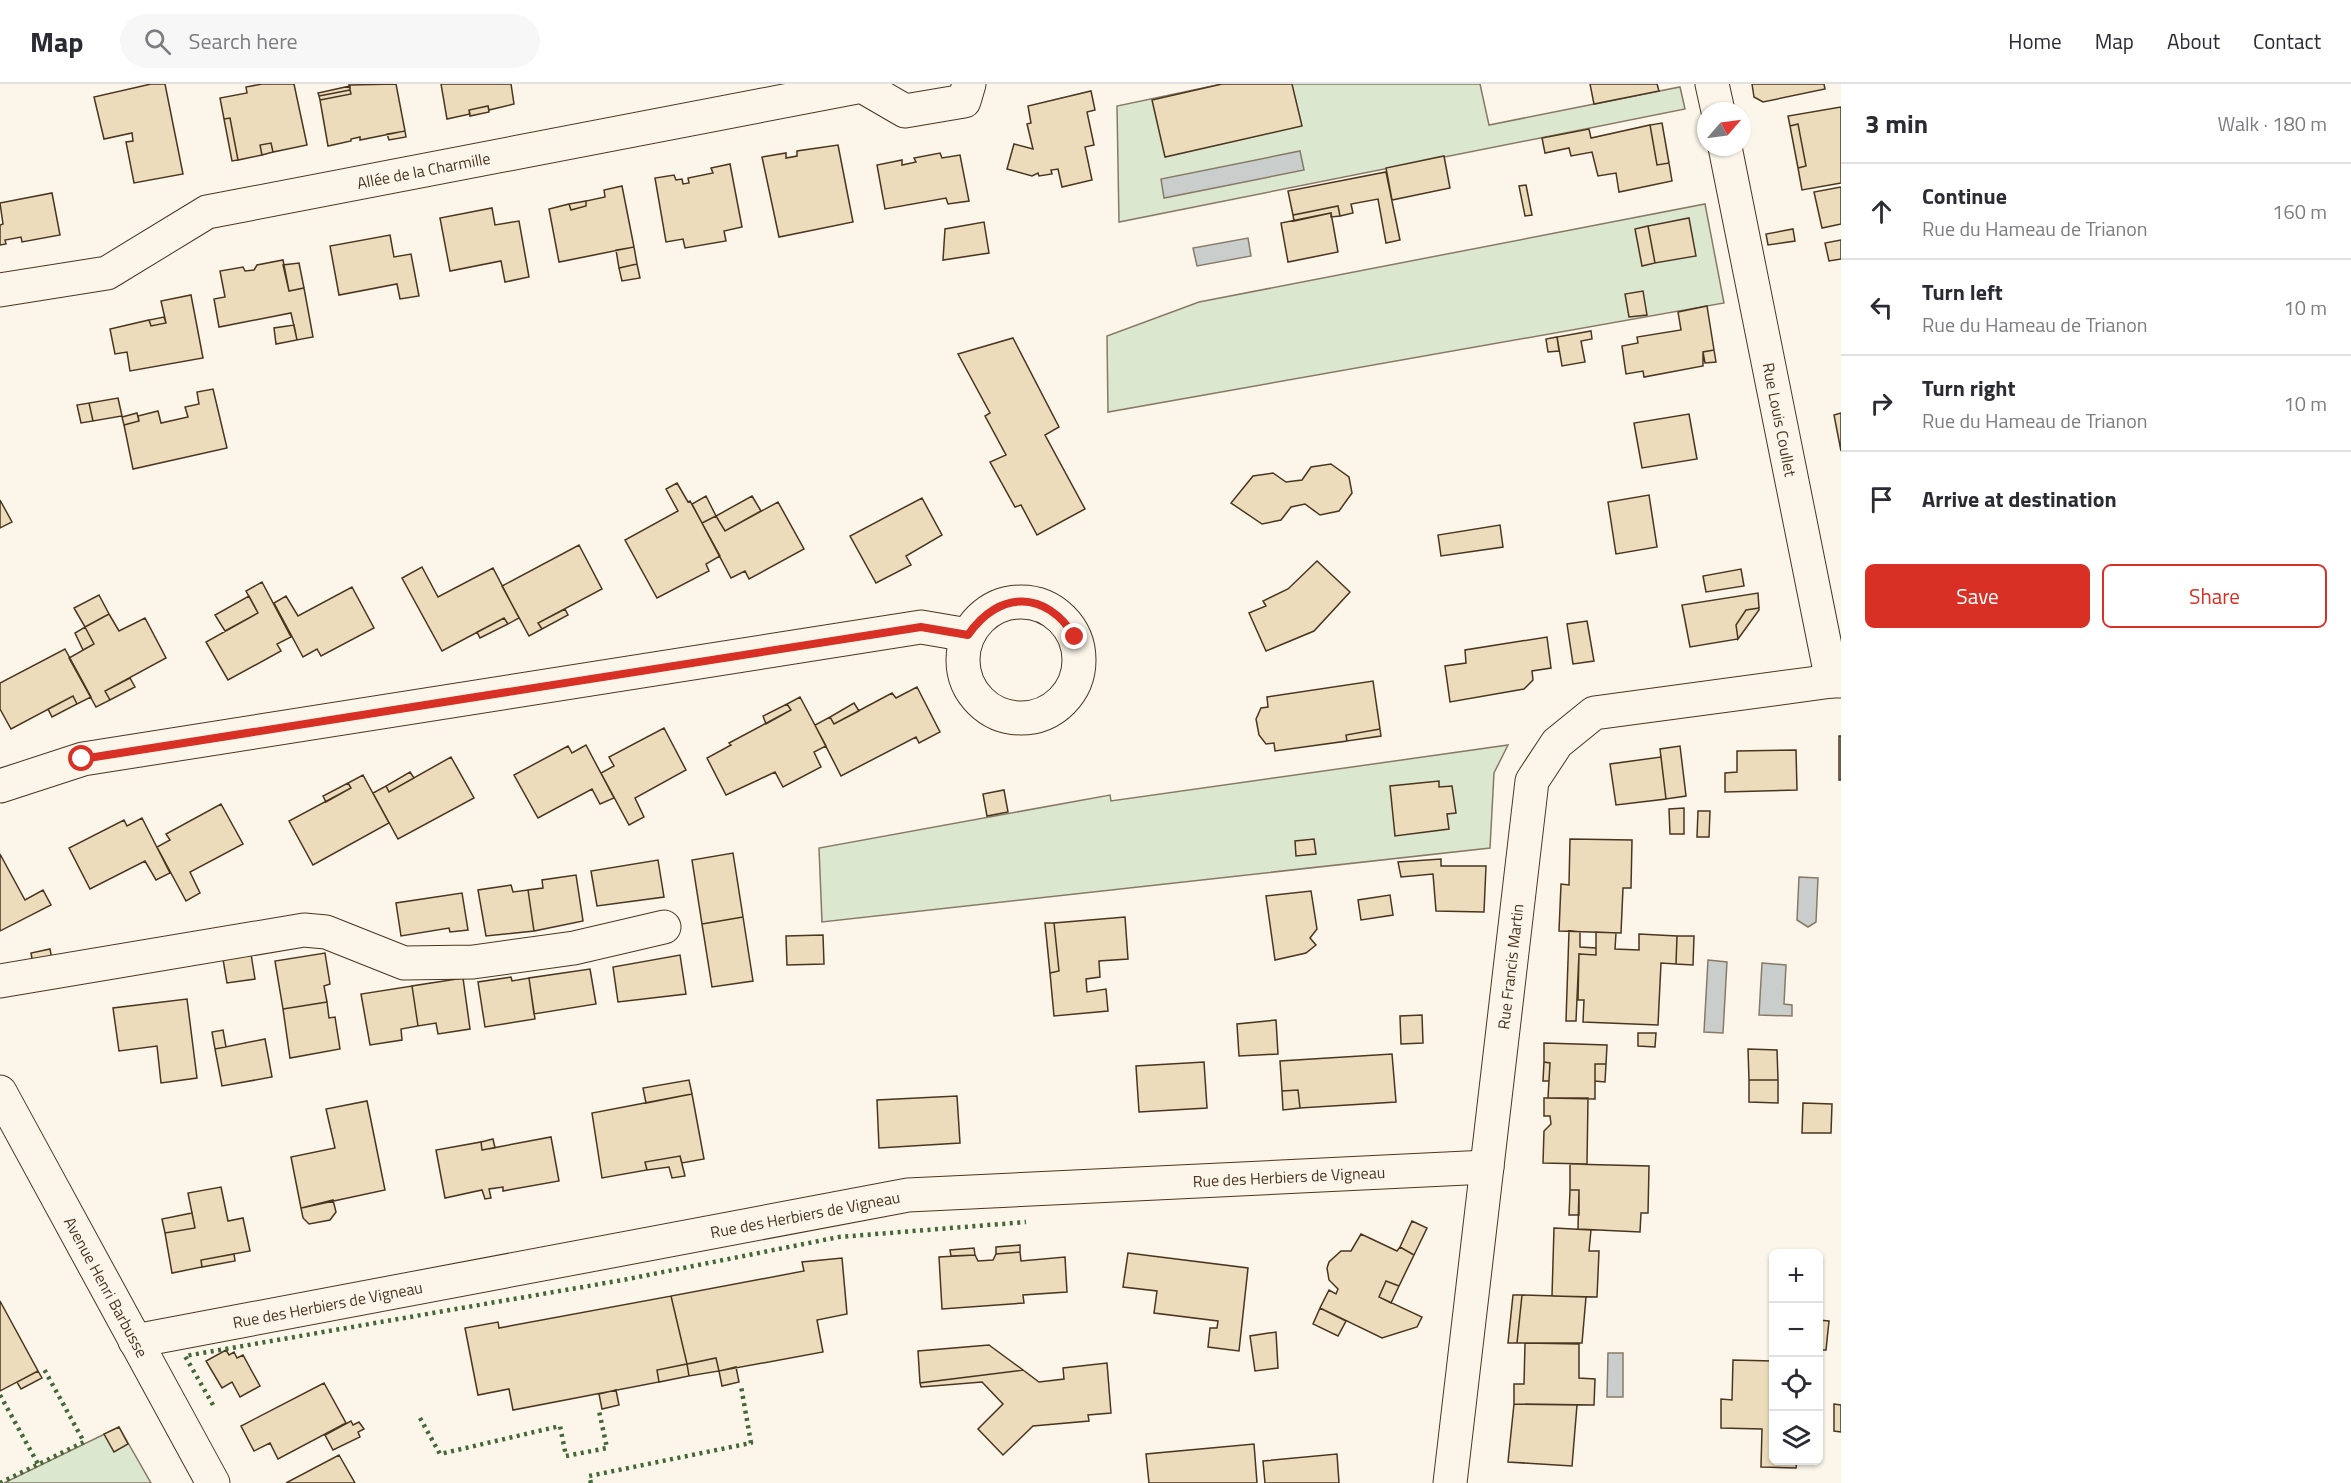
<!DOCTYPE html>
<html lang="en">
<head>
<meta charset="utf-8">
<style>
	:root { --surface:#fff; --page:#f7f7f7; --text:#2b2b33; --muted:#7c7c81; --line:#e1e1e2; --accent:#d93025 }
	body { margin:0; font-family:"Titillium Web",sans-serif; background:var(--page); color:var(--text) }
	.controls { position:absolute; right:18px; bottom:18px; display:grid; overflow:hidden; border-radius:9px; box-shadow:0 2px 4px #0004 }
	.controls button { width:54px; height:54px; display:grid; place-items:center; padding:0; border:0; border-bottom:2px solid var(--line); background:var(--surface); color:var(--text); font:30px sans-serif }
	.compass { position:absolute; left:1697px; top:18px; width:54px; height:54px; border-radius:50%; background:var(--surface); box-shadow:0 2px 4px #0004; rotate:62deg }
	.stop { position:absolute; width:18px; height:18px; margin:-14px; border:4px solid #d93025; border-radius:50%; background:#fff }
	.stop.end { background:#d93025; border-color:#fff; box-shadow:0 2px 6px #0008 }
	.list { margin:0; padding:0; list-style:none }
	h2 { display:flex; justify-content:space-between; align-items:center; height:78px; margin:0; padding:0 24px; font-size:26px }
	h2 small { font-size:20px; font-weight:400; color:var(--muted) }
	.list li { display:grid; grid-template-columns:39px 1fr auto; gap:18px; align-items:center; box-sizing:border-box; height:96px; padding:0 24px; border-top:2px solid var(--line) }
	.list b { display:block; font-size:22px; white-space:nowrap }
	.list p { margin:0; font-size:20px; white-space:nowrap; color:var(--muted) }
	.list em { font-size:20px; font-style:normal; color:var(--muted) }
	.actions { display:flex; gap:12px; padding:18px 24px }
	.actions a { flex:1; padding:14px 0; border:2px solid var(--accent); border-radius:9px; text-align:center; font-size:21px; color:var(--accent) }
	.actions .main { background:var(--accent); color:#fff }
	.icon { flex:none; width:33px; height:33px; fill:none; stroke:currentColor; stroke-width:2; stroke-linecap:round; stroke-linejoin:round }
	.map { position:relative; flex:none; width:1841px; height:1399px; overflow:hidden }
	header { display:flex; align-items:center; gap:36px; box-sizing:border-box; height:84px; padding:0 30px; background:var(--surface); border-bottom:2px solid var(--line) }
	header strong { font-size:28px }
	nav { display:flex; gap:33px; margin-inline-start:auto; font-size:21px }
	.search { width:420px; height:54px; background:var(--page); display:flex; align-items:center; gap:15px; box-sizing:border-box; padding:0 21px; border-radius:33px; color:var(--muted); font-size:22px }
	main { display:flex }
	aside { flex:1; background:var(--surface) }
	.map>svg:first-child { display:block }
	.green { fill:#dce7d0; stroke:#887966; stroke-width:1.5 }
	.water { fill:#c9cecd; stroke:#887966; stroke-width:1.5 }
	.building { fill:#ecdcbc; stroke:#4a3520; stroke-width:1.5 }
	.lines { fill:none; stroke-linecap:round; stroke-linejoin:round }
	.minor-casing { stroke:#4a3520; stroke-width:35 }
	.tertiary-casing { stroke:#4a3520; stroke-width:35 }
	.minor { stroke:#fbf6e9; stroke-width:33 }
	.tertiary { stroke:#fbf6e9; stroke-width:33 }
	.hedge { stroke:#436837; stroke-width:4.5; stroke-dasharray:3 4.5; stroke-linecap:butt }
	.route { stroke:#d93025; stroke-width:8 }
	.labels { text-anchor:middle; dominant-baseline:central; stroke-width:4.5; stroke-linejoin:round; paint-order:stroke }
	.street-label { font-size:16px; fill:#4a3520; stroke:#fbf6e9 }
</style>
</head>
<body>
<header>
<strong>Map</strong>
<div class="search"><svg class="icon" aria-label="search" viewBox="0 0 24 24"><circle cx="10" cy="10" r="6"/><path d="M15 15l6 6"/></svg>Search here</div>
<nav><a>Home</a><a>Map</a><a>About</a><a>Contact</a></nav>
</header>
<main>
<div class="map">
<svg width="1841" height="1399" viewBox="0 0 1841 1399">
	<rect width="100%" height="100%" fill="#fbf6e9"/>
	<path class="green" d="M1222 0H1480L1489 41 1680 3 1685 25 1119 138 1117 22Z
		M1705 120 1724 219 1108 328 1107 252 1199 218Z
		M1508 661 1494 689 1490 764 822 838 819 764 1110 711 1111 717Z
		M119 1343 151 1399H4Z"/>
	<path class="water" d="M1300 67 1304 86 1164 114 1161 95Z
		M1248 154 1251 172 1197 182 1193 164Z
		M1799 793 1818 794 1816 838 1808 843 1797 836Z
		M1708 876 1727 878 1723 949 1704 948Z
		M1762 879 1786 881 1784 920 1792 921V932L1759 931Z
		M1608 1269H1623V1313H1607Z"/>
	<path class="building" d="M151 0H165L183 90 134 99 126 58 133 57 132 49 104 55 94 13Z
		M262 0H294L307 61 273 68 271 59 260 61 262 71 238 76 230 34 224 35 220 14 247 9 246 3Z
		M396 0 405 47 360 56V53L351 55V57L328 62 320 16 351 10 349 1Z
		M441 0H511L514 20 489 26 488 22 469 26 470 30 447 35Z
		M1222 0H1292L1302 42 1165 73 1152 16Z
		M1590 0H1657L1659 7 1594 20Z
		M1752 0H1824L1825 5 1763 18 1754 13Z
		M350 2V6L319 12 318 9Z
		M350 6 351 10 320 16 319 12Z
		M1091 7 1095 26 1087 28 1094 61 1085 63 1092 96 1062 103 1058 85 1051 86 1052 90 1039 92 1038 89 1032 92 1007 85 1014 60 1033 65 1027 40 1031 39 1028 22Z
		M488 22 489 28 470 32 469 26Z
		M1841 23V99L1802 106 1798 84 1806 82 1798 40 1790 42 1788 32Z
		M230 34 238 76 232 77 224 35Z
		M1662 39 1669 79 1657 81 1650 41Z
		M1798 40 1806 82 1798 84 1790 42Z
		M1650 41 1657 81 1669 79 1672 97 1619 108 1616 89 1598 92 1592 68 1571 72 1569 64 1545 69 1542 54 1589 45 1591 54Z
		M405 47 406 53 389 56 387 50Z
		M271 59 273 68 262 71 260 61Z
		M838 61 853 138 779 153 762 73 786 69V74L797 72V67Z
		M940 69 942 74 960 71 969 117 948 120 946 114 885 125 877 81 902 76V81L916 78 914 74Z
		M1444 72 1450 104 1392 116 1386 84Z
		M730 80 742 143 724 147 726 157 685 164 683 155 666 158 655 94 674 91 676 96 682 95 683 100 689 99 688 94 713 89 711 84Z
		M1386 88 1400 156 1386 159 1378 115 1351 120 1353 129 1340 132 1338 122 1293 131 1288 107Z
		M1526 101 1532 131 1525 132 1519 102Z
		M622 102 634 163 559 178 549 125 569 120 571 126 586 122V117L605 113 604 106Z
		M1841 103V140L1822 144 1814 108Z
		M52 109 60 151 22 158 21 153 5 156 6 160 0 161V141L3 140 0 119Z
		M586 117V122L571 126 569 120Z
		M1338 122 1340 132 1331 133V129L1294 137 1293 131Z
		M492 124 495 141 519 137 529 193 505 198 501 177 450 187 440 134Z
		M1331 129 1338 168 1288 178 1281 139Z
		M1689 134 1696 172 1655 179 1648 142Z
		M984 138 989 169 943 176 945 145Z
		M1648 142 1655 179 1642 182 1635 145Z
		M1793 145 1795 157 1768 161 1766 150Z
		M390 151 394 173 411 170 419 212 400 215 397 200 339 211 330 162Z
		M1841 156V175L1829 177 1825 159Z
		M634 163 637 180 619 184 616 166Z
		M283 176 289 207 304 204 313 253 297 256 291 229 219 243 214 215 225 213 220 187 243 183 245 187 254 186 257 181Z
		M299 179 304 204 289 207 283 181Z
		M637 180 640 194 622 197 619 184Z
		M1643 207 1647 231 1629 233 1625 210Z
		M191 211 203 274 130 287 127 268 115 270 110 245 149 236 151 242 166 239 161 217Z
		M1707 222 1714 266 1703 268V282L1644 293 1643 287 1626 290 1622 262 1638 259 1637 253 1681 246 1678 228Z
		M164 233 166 239 151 242 149 236Z
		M294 241 297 256 276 260 274 244Z
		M1591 247 1592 255 1581 257 1585 278 1562 282 1557 253Z
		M1557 253 1559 267 1548 268 1546 255Z
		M1013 254 1059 343 1045 351 1085 425 1037 451 1021 421 1015 423 990 378 1006 371 985 332 990 329 958 270Z
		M1714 266 1716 278 1705 279 1703 268Z
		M213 305 227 364 133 385 124 341 139 337 138 332 158 327 161 339 188 333 185 323 199 320 197 308Z
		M118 314 122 332 93 337 89 319Z
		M89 319 93 337 81 339 77 321Z
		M137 329 139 337 124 341 122 333Z
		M1841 329V367L1834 331Z
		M1689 330 1697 375 1642 384 1634 339Z
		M1331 380 1349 393 1352 409 1339 427 1320 431 1305 420 1291 423 1281 436 1262 440 1231 419 1253 392 1273 389 1286 398 1302 396 1311 383Z
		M677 399 688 418 690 417 720 472 706 480 709 487 657 514 625 456 678 427 666 405Z
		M1649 411 1657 463 1616 470 1608 418Z
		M706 412 716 432 702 439 692 420Z
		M752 412 761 427 725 447 716 432Z
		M922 414 942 451 906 472 911 481 876 499 850 452Z
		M0 416 12 438 0 444Z
		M778 418 804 465 749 495 745 487 731 494 702 439 716 432 725 447Z
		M1500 441 1503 463 1441 472 1438 451Z
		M579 461 602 505 538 539 542 545 529 552 502 502Z
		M1317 477 1350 508 1314 547 1266 567 1249 529 1266 522 1263 517 1288 505Z
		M422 483 438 513 493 484 519 534 508 540 504 534 442 567 402 494Z
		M1741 485 1744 502 1706 508 1703 492Z
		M262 498 291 553 277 560 281 567 228 596 206 558 258 529 246 507Z
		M352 503 374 544 321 572 317 565 303 573 274 519 286 512 298 532Z
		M1758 509 1759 524 1746 526 1736 541 1738 555 1690 563 1682 521Z
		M99 511 109 530 85 543 74 524Z
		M249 512 258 529 225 547 215 531Z
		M1759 524V526L1738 555 1736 541 1746 526Z
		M565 525 568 531 542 545 538 539Z
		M109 530 119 547 145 534 166 574 105 607 110 616 96 623 69 574 94 560 85 543Z
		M504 534 508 540 480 554 477 548Z
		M1587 537 1594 577 1573 580 1567 540Z
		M85 543 94 560 83 566 75 549Z
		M1547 553 1551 584 1532 587 1533 596 1524 605 1450 618 1445 582 1466 579 1465 566Z
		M65 565 91 613 77 620 73 612 11 645 0 625V599Z
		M130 594 135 603 110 616 105 607Z
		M1373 597 1380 645 1346 651 1347 657 1275 667 1274 659 1266 660 1259 651 1256 635 1261 624 1268 623 1267 613Z
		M917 603 940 648 919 659 916 653 841 692 815 641 830 633 834 640 892 609 896 614Z
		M73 612 77 620 52 633 48 625Z
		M800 613 826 662 814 668 821 683 783 703 775 688 726 711 707 674 731 661 729 659 791 626 787 620Z
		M854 619 859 627 834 640 830 633Z
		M787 620 791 626 766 640 763 632Z
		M664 644 686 686 635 714 644 733 629 741 601 689 614 682 609 673Z
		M1380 645 1381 652 1347 657 1346 651Z
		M1839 652H1841V696H1839Z
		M586 661 614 714 600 720 592 705 538 734 514 691 568 662 572 669Z
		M1680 662 1686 712 1666 715 1660 665Z
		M1796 666 1797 706 1725 708V689L1737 688V667Z
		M451 673 474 714 398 755 373 709 386 702 389 708Z
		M1661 673 1666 715 1616 721 1610 680Z
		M410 688 414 694 389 708 386 702Z
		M363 691 389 739 313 781 289 737 351 704 348 699Z
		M1439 697V703L1452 702 1456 729 1447 730 1449 745 1395 752 1390 702Z
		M348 699 351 704 326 718 323 712Z
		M1004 706 1008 728 987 732 983 710Z
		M221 720 243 760 190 788 200 809 186 817 157 763 170 756 166 750Z
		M1684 724V750H1670L1669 725Z
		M1698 727H1710L1709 753H1697Z
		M142 734 170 789 156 796 145 777 90 805 69 764 124 736 127 742Z
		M1314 755 1316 770 1296 772 1295 757Z
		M1570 755 1632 756 1631 804H1623L1621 849 1559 847 1561 800 1569 801Z
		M733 769 743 833 702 840 692 776Z
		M0 770 25 816 43 806 51 821 0 847Z
		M1441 775V782H1486L1484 828 1436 827 1433 790 1401 793 1398 778Z
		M658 776 664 813 597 822 591 787Z
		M576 791 583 837 534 847 528 806 543 804 542 796Z
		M511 801 513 808 528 806 534 847 486 852 478 806Z
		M1311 807 1317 845 1310 854 1316 861 1306 869 1275 876 1266 812Z
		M462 809 468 846 450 848 449 844 401 852 396 819Z
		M1390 811 1393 831 1361 836 1358 816Z
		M743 833 753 897 712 903 702 840Z
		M1125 833 1128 875 1099 877 1100 893 1086 895 1087 908 1106 905 1108 927 1054 932 1050 889 1059 887 1054 839Z
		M1045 839H1054L1059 887 1050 889Z
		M1569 847 1580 848V863L1596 864V871L1579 870 1576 937H1566Z
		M1596 848 1616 849 1615 865 1639 866V850L1677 852 1676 880 1661 879 1658 941 1583 938 1584 916H1578L1579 870 1596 871Z
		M823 851 824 880 787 881 786 852Z
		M1677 852H1694L1693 881 1676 880Z
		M50 865 52 876 33 880 31 869Z
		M325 869 330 900 324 902 327 918 283 925 275 877Z
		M251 870 255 895 227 899 223 875Z
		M680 871 686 910 618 918 613 883Z
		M590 885 596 920 534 930 529 894Z
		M511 893 512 897 529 894 535 935 485 943 478 898Z
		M463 894 470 945 438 950 436 939 418 942 412 902Z
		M412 902 418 942 401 945 402 956 370 961 361 910Z
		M187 915 197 994 161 999 157 962 119 967 113 924Z
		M327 918 329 934 335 933 340 965 290 974 283 925Z
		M1422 931 1423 959 1401 960 1400 932Z
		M1276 936 1278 970 1239 972 1237 940Z
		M223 946 226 963 215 965 212 948Z
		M1638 949H1656L1655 963 1638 962Z
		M265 955 272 993 222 1002 215 965Z
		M1544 959 1607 961 1606 980H1595V1015L1548 1014 1550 979 1544 978Z
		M1748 965 1777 966 1778 996H1749Z
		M1392 970 1396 1018 1300 1024 1298 1006 1282 1007 1280 977Z
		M1204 978 1207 1024 1139 1028 1136 982Z
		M1544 978 1550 979 1549 997H1543Z
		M1595 980H1606L1605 998 1595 997Z
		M689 996 692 1010 646 1019 643 1004Z
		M1749 996H1778V1019L1749 1018Z
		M1298 1006 1300 1024 1283 1026 1282 1007Z
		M692 1010 704 1075 682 1079 680 1072 645 1078 647 1086 602 1094 592 1029Z
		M957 1012 960 1059 879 1064 877 1016Z
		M1544 1014H1588L1587 1080 1543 1079 1544 1047 1551 1040 1550 1032H1544Z
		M367 1017 385 1106 301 1124 291 1073 335 1064 326 1025Z
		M1803 1019 1832 1020 1831 1049H1802Z
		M551 1053 559 1097 503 1107V1103L489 1105 491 1114 485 1115 482 1106 445 1114 436 1066 481 1058 482 1066Z
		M493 1055 495 1064 482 1066 481 1058Z
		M680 1072 685 1092 672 1094 669 1083 647 1086 645 1078Z
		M1570 1080 1649 1082 1648 1129H1641L1640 1148 1578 1145 1579 1106H1570Z
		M221 1103 228 1137 243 1134 250 1167 201 1176 202 1183 172 1189 165 1149 195 1144 188 1109Z
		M1570 1106H1579V1131H1569Z
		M333 1116 336 1128 330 1136 309 1140 303 1134 301 1124Z
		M192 1129 195 1144 165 1149 162 1135Z
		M1412 1137 1427 1144 1414 1171 1400 1163Z
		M1554 1144 1591 1146 1589 1167H1599L1597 1213 1552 1212Z
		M1361 1150 1397 1167 1400 1163 1414 1171 1399 1202 1386 1197 1379 1213 1422 1233 1417 1243 1382 1254 1320 1224 1329 1206 1336 1210 1338 1205 1329 1196 1327 1184 1329 1178 1341 1167H1351Z
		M1020 1161V1168L996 1170V1163Z
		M974 1164 975 1171 951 1172 950 1166Z
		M1020 1168 1021 1177 1065 1173 1067 1208 1023 1211 1024 1219 942 1225 939 1173 975 1171 978 1177 993 1176 996 1170Z
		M1128 1169 1248 1184 1239 1267 1208 1263 1210 1244H1217L1218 1237 1154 1229 1157 1207 1123 1203Z
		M234 1170 235 1177 202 1183 201 1176Z
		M842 1174 847 1230 817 1236 823 1268 719 1287 716 1274 687 1280 671 1212 804 1187 802 1178Z
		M1386 1197 1399 1202 1391 1219 1379 1213Z
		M1513 1211H1522L1517 1259H1508Z
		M1522 1211 1586 1213 1582 1259H1517Z
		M671 1212 687 1280 657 1286 659 1298 513 1326 509 1305 478 1311 465 1244 498 1238 499 1244Z
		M0 1217 38 1287 0 1307Z
		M1320 1224 1346 1237 1338 1252 1313 1240Z
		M1818 1236 1829 1237 1826 1266H1818Z
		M1276 1248 1278 1284 1255 1287 1250 1252Z
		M1525 1259 1579 1260V1294L1595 1295 1594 1321 1514 1320V1300H1524Z
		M989 1261 1023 1286 920 1299 918 1267Z
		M226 1266 229 1271 234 1268 237 1274 243 1271 260 1302 240 1313 232 1298 222 1304 206 1277Z
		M716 1274 719 1287 689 1292 687 1280Z
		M1733 1276 1772 1277 1774 1376H1797L1796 1384 1761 1383 1762 1345 1721 1344V1315L1732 1316Z
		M1107 1279 1111 1329 1088 1331 1089 1337 1033 1342 1003 1371 978 1345 1003 1320 982 1298 921 1303 920 1299 1023 1286 1039 1298 1064 1295 1063 1284Z
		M687 1280 689 1292 659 1298 657 1286Z
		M736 1283 739 1298 722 1302 719 1287Z
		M38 1287 42 1294 21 1305 17 1298Z
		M324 1299 346 1339 278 1375 270 1359 254 1367 241 1342Z
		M616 1306 619 1321 602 1325 599 1310Z
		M1514 1320 1577 1321 1572 1382 1508 1378Z
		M1834 1320 1841 1321V1348L1834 1347Z
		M351 1337 353 1341 359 1338 364 1345 358 1348 360 1353 333 1366 325 1351Z
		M119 1343 128 1360 114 1368 104 1350Z
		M1254 1360 1257 1399H1149L1146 1370Z
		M1337 1370 1339 1399H1265L1263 1377Z
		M339 1371 355 1399H286Z"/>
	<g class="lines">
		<defs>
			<g id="minor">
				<path d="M1712 0 1718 27"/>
				<path id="s1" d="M1725 63 1832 597H1841"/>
				<path id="s2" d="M0 206 107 189 207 128 862 2 905 27 964 17 969 0"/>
				<circle cx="1021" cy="576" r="58"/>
				<path d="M0 702 83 675 921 543 968 551"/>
				<path d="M0 897 304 846 326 848 404 879 473 878 574 864 664 843"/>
				<path id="s3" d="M135 1257 908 1111 1487 1083"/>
				<path id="s4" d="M1450 1399 1532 697 1557 659 1594 629 1832 597"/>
			</g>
			<g id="tertiary">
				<path id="s5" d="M0 1008 213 1399"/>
			</g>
		</defs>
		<use href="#minor" class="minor-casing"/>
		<use href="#tertiary" class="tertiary-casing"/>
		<use href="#minor" class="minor"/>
		<use href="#tertiary" class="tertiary"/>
		<path class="hedge" d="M0 1311 38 1380
			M213 1321 185 1272 623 1196 839 1153 1026 1138
			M420 1334 440 1370 560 1342 566 1372 607 1364 599 1327
			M0 1399 84 1358 44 1285
			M591 1399 589 1392 751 1359 741 1302"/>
	</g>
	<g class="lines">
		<path class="route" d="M82 675 921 543 968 551C999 506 1046 506 1075 553"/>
	</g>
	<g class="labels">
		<g class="street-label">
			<text stroke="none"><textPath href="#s2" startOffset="446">Allée de la Charmille</textPath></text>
			<text stroke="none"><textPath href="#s1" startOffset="278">Rue Louis Coullet</textPath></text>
			<text stroke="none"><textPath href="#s4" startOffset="520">Rue Francis Martin</textPath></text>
			<text stroke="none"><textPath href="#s3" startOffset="1168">Rue des Herbiers de Vigneau</textPath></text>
			<text stroke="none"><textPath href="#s3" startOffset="682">Rue des Herbiers de Vigneau</textPath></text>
			<text stroke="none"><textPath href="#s5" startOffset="222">Avenue Henri Barbusse</textPath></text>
			<text stroke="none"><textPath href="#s3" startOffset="196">Rue des Herbiers de Vigneau</textPath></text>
		</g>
	</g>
</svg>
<div class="controls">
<button>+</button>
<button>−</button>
<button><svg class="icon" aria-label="locate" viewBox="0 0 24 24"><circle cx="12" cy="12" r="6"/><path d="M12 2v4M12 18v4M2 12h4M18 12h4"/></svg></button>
<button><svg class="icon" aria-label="layers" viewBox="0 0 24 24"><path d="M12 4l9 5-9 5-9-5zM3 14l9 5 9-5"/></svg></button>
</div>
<svg class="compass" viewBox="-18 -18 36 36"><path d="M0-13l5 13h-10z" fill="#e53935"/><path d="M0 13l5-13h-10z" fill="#7c7c81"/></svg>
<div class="stop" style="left:82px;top:675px"></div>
<div class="stop end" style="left:1075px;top:553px"></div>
</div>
<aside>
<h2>3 min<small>Walk · 180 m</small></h2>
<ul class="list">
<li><svg class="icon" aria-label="ahead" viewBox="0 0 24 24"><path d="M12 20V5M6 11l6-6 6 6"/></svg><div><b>Continue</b><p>Rue du Hameau de Trianon</p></div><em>160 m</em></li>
<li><svg class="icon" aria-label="left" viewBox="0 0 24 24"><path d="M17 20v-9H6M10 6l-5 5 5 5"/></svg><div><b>Turn left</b><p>Rue du Hameau de Trianon</p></div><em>10 m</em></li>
<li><svg class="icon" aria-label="right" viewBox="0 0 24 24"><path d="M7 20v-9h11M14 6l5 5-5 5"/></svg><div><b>Turn right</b><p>Rue du Hameau de Trianon</p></div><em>10 m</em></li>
<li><svg class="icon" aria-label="arrive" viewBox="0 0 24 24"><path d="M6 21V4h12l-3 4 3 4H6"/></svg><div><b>Arrive at destination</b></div></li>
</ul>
<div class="actions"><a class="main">Save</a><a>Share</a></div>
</aside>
</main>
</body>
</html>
